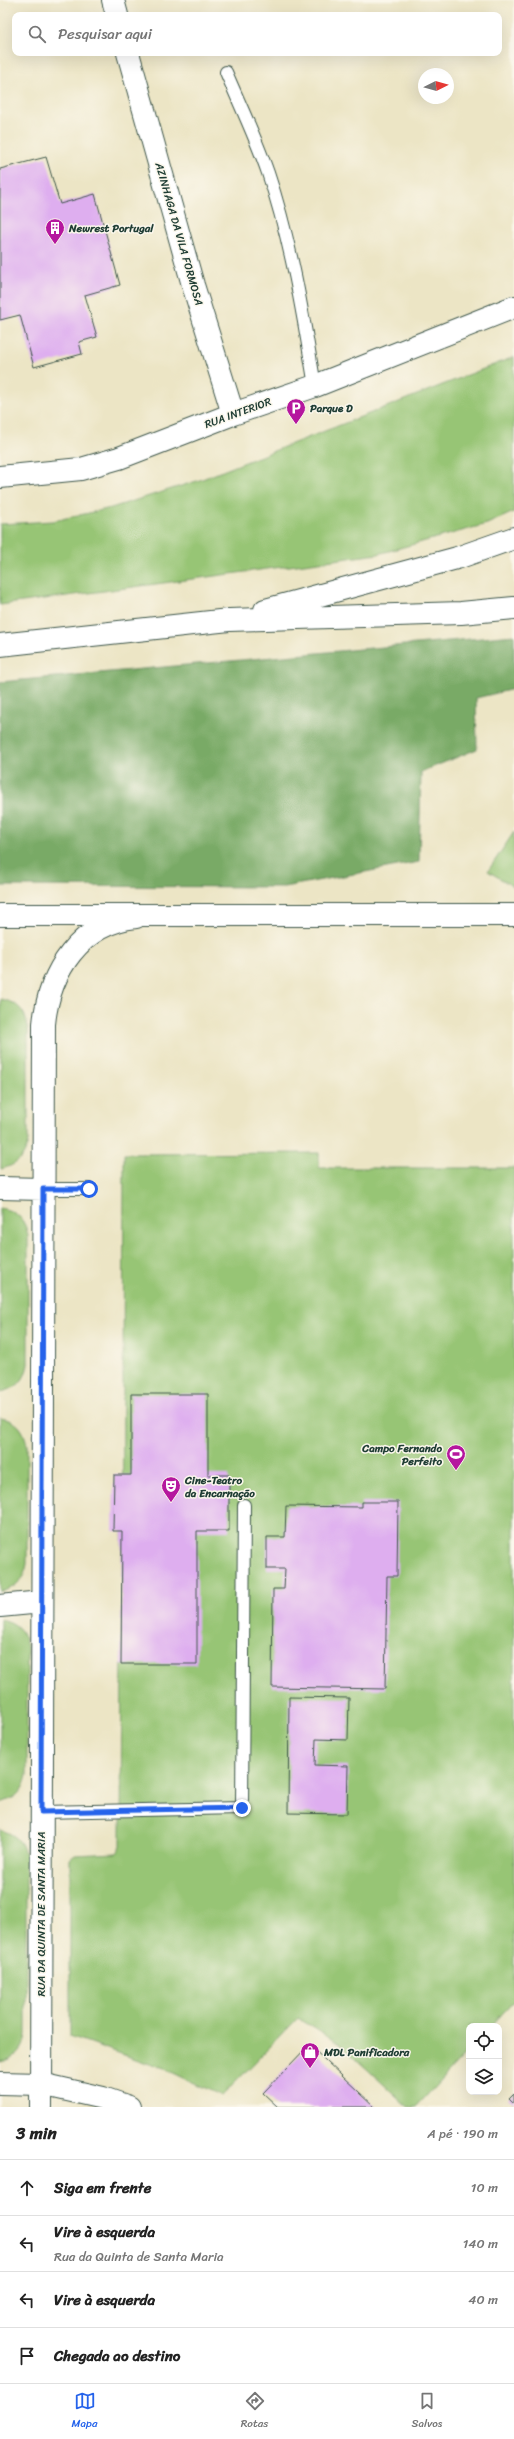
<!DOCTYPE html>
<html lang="pt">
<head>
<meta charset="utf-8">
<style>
	:root { --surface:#fff; --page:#f2f2f2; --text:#222; --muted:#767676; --line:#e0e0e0; --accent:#2563eb }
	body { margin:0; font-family:Sriracha,sans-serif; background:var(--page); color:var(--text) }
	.controls { position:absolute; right:12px; bottom:12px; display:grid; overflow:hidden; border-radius:8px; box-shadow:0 4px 16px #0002 }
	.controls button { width:36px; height:36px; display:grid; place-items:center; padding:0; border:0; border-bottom:1px solid var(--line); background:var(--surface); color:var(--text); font:20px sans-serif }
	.compass { position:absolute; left:418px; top:68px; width:36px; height:36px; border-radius:50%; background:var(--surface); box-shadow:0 4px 16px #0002; rotate:85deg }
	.stop { position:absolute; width:12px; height:12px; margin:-9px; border:3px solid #2563eb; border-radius:50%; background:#fff }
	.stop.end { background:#2563eb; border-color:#fff; box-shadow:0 1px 4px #0008 }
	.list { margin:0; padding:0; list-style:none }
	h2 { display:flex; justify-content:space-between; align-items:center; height:52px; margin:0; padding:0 16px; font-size:17px }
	h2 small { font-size:13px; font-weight:400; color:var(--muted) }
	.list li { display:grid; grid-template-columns:26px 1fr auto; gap:12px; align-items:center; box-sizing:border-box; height:56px; padding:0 16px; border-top:1px solid var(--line) }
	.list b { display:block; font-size:15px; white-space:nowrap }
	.list p { margin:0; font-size:13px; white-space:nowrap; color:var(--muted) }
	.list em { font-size:13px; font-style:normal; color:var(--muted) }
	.icon { flex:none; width:22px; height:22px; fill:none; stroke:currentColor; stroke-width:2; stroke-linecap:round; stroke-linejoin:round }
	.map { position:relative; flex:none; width:514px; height:2107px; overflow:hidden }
	.search { position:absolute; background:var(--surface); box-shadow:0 4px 16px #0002; left:12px; right:12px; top:12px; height:44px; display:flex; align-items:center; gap:10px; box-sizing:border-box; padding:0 14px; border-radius:8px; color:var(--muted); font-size:15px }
	.sheet { height:276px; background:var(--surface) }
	nav { display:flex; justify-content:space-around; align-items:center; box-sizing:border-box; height:56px; border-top:1px solid var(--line); background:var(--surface); font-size:11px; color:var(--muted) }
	nav a { display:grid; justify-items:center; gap:2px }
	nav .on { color:var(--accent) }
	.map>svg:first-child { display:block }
	.green { fill:#97c574; stroke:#5b8154 }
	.forest { fill:#79aa66; stroke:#4c744d }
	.building { fill:#deaeef }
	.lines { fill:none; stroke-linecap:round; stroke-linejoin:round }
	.lane-casing { stroke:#3e564a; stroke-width:14 }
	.street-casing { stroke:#3e564a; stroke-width:24 }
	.secondary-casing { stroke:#3e564a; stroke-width:24 }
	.highway-casing { stroke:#3e564a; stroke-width:24 }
	.lane { stroke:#fff; stroke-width:12 }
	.street { stroke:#fff; stroke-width:22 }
	.secondary { stroke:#fff; stroke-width:22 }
	.highway { stroke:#fff; stroke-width:22 }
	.route { stroke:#2563eb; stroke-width:5 }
	.labels { text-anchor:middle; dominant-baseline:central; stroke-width:3; stroke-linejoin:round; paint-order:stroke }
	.poi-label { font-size:11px; font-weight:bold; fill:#1f3d34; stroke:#fbf7ec; text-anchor:start }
	.street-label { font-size:11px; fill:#1f3d34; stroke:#fbf7ec }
</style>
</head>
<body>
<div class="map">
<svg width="514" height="2107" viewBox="0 0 514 2107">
	<rect width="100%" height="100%" fill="#fbf7ec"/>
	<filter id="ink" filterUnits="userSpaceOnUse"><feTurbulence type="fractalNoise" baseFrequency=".025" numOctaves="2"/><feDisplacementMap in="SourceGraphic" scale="8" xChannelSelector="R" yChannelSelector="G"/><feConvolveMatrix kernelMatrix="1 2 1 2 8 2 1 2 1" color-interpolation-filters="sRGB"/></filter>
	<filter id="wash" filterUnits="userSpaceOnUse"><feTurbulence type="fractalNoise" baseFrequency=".012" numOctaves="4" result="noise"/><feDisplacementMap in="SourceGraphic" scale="16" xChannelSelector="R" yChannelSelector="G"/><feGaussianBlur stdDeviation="0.9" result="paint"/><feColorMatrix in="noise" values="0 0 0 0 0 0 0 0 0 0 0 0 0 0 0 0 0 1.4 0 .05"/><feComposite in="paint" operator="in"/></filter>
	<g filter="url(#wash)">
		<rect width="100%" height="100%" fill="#ece5c5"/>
		<path class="green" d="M514 357V512L487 524 378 554 0 605V524L53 521 111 508 197 481Z
			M514 832V887L488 871Z
			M1 999C18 1003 25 1010 28 1027V1141C25 1158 17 1165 1 1169Z
			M319 1153V1168H514V2001L491 2026H469V2050L416 2107H408L341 2045 298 2018 222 2096 167 2070 70 2036V1859L75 1855 117 1853 121 1847 124 1154Z
			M0 1208C17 1211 25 1219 28 1236V1364C25 1381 17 1389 0 1392Z
			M0 1418C17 1420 24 1429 27 1445V1564C24 1580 16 1588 0 1592Z
			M0 1619C16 1622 24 1630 27 1647V1775C24 1791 16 1799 0 1803Z
			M0 1830C16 1834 23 1842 26 1858V2035C23 2051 16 2059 0 2062Z"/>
		<path class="forest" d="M514 635V689L476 698 477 749 421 772 419 862 284 887 0 886V682Z"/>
		<g id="blocks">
			<path class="building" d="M46 157 60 204 95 194 120 285 85 295 97 337 79 342 82 354 34 367 20 315 0 320V169Z
				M131 1394H208V1475H229V1531H197V1664H121L122 1531H113L114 1475H131Z
				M362 1502H398L397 1576H387L385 1689 272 1687 273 1589H284L285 1569H267V1537H285L286 1506 362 1507Z
				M289 1697 349 1698 348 1740 316 1739 315 1765 348 1766 347 1814 288 1813Z
				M309 2045 375 2107H278L263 2093Z
				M514 2093V2103L509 2098Z"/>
		</g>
	</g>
	<g filter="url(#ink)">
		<use href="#blocks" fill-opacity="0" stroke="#3e564a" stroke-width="1"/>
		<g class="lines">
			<defs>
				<path id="lane" d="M226 72C240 105 256 138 268 173 291 241 303 314 315 386
					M43 1189H89
					M41 1812 242 1808 244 1505"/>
				<path id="street" d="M113 0 117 15
					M128 53 193 285 233 414
					M0 477 81 469 119 458 233 414 315 386 514 307
					M0 2083 41 2084 103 2098 129 2107"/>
				<path id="secondary" d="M0 1188 43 1189
					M0 1606 42 1602
					M41 2107 44 1024C49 972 80 923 136 917"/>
				<path id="highway" d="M265 610 457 558 514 538
					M0 645 229 620 461 613 514 608
					M0 915H514"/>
			</defs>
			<use href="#lane" class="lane-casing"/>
			<use href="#street" class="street-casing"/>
			<use href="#secondary" class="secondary-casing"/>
			<use href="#highway" class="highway-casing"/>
			<use href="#lane" class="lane"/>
			<use href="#street" class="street"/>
			<use href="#secondary" class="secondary"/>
			<use href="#highway" class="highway"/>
		</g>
	</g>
	<g class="lines" filter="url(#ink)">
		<path class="route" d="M89 1189H43L41 1812 242 1808"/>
	</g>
	<defs>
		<symbol id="building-pin" viewBox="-11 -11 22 30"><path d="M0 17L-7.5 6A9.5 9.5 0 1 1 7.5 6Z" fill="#b5179e" stroke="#fbf7ec"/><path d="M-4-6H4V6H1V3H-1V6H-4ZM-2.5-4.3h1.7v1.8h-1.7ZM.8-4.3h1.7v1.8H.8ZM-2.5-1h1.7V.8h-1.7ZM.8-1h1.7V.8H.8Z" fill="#fff"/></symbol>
		<symbol id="parking-pin" viewBox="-11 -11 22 30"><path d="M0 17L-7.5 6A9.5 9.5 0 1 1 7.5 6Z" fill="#b5179e" stroke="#fbf7ec"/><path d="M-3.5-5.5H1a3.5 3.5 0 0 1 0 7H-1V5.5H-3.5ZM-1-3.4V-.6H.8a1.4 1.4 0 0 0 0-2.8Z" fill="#fff"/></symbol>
		<symbol id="stadium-pin" viewBox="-11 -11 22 30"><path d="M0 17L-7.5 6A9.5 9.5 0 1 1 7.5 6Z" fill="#b5179e" stroke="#fbf7ec"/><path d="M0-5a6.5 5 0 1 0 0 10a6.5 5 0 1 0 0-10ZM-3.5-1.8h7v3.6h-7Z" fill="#fff"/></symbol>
		<symbol id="theatre-pin" viewBox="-11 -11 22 30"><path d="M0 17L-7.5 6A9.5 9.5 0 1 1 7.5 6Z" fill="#b5179e" stroke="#fbf7ec"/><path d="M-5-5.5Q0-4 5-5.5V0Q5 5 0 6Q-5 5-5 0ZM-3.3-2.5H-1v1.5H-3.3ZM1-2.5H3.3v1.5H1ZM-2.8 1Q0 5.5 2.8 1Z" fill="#fff"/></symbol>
		<symbol id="shop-pin" viewBox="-11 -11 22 30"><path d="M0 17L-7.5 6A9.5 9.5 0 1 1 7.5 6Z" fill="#b5179e" stroke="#fbf7ec"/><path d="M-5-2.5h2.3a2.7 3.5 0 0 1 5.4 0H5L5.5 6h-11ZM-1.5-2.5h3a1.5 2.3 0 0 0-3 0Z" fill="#fff"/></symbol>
	</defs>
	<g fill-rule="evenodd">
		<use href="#building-pin" x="44" y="217" width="22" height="30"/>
		<use href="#parking-pin" x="285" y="397" width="22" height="30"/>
		<use href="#stadium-pin" x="445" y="1443" width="22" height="30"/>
		<use href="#theatre-pin" x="160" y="1475" width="22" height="30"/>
		<use href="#shop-pin" x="299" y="2041" width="22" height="30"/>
	</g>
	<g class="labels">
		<g class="poi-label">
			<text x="69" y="228">Newrest Portugal</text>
			<text x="310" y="408">Parque D</text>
			<text x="442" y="1448" text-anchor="end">Campo Fernando<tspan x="442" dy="13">Perfeito</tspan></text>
			<text x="185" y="1480">Cine-Teatro<tspan x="185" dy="13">da Encarnação</tspan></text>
			<text x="324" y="2052">MDL Panificadora</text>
		</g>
		<g class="street-label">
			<text transform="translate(179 234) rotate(74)">AZINHAGA DA VILA FORMOSA</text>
			<text transform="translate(238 413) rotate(-20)">RUA INTERIOR</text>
			<text transform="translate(41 1914) rotate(-90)">RUA DA QUINTA DE SANTA MARIA</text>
		</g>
	</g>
</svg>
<div class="controls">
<button><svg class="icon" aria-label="locate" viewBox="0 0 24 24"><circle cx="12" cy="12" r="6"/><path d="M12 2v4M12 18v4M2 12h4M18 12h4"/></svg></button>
<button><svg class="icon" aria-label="layers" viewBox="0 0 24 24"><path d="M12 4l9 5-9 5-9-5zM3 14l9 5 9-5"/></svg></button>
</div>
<svg class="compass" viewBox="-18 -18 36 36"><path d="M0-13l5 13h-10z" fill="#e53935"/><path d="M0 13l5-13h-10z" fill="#767676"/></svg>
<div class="stop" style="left:89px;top:1189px"></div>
<div class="stop end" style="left:242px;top:1808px"></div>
<div class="search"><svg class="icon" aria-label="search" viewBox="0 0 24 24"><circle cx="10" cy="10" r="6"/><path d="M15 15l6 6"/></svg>Pesquisar aqui</div>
</div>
<section class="sheet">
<h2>3 min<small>A pé · 190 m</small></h2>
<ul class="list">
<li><svg class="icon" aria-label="ahead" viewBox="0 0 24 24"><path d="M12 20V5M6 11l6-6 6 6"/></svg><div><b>Siga em frente</b></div><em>10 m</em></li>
<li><svg class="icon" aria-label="left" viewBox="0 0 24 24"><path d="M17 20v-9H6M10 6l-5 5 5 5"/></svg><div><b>Vire à esquerda</b><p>Rua da Quinta de Santa Maria</p></div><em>140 m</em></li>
<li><svg class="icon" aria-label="left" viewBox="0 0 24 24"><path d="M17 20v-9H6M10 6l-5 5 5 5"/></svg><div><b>Vire à esquerda</b></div><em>40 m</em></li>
<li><svg class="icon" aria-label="arrive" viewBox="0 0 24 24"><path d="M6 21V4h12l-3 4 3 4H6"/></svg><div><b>Chegada ao destino</b></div></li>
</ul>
</section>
<nav>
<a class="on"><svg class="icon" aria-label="map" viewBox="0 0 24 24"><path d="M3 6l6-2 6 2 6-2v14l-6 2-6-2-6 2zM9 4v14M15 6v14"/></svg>Mapa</a>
<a><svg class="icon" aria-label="directions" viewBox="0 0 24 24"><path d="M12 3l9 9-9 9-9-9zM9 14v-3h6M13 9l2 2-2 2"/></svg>Rotas</a>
<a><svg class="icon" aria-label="saved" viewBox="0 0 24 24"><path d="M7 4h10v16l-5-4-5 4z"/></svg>Salvos</a>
</nav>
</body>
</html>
